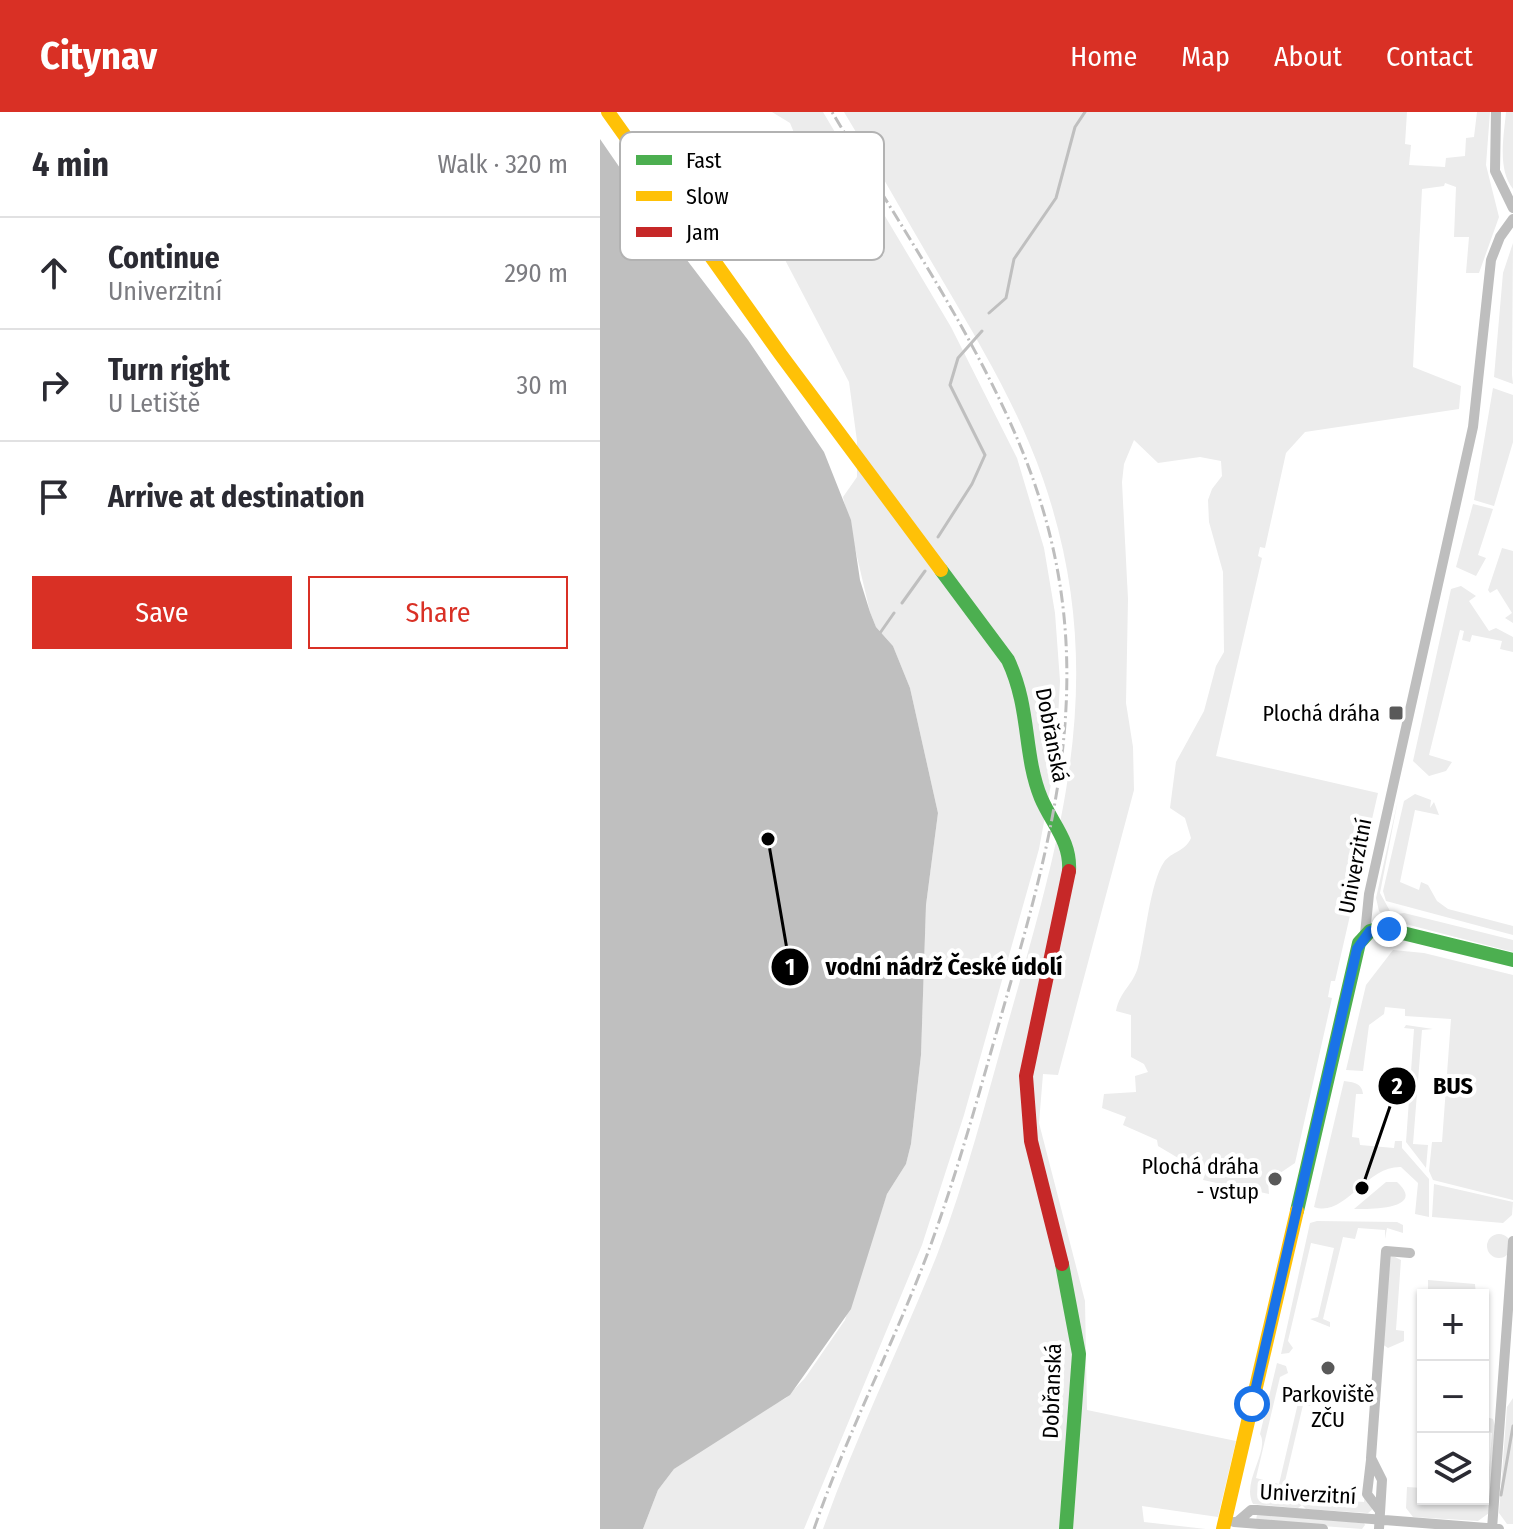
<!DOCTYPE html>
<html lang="en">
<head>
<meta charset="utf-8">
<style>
	:root { --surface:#fff; --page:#f7f7f7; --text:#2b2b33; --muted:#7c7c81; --line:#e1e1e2; --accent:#d93025 }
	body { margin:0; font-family:"Fira Sans Condensed",sans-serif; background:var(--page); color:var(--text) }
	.controls { position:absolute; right:24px; bottom:24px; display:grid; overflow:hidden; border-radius:0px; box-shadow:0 2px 6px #0004 }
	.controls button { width:72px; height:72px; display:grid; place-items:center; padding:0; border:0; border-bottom:2px solid var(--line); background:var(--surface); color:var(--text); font:40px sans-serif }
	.stop { position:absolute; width:24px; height:24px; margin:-18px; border:6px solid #1a73e8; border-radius:50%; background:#fff }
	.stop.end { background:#1a73e8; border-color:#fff; box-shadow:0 2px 8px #0008 }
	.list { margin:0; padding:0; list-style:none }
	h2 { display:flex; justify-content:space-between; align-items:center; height:104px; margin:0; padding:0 32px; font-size:34px }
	h2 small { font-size:26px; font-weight:400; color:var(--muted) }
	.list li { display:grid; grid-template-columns:52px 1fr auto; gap:24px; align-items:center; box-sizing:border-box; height:112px; padding:0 32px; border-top:2px solid var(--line) }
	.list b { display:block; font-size:30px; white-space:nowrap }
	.list p { margin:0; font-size:26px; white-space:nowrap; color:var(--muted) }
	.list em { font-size:26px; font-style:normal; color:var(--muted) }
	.actions { display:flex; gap:16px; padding:24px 32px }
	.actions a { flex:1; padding:18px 0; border:2px solid var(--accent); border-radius:0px; text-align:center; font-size:28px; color:var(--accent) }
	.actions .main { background:var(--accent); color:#fff }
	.icon { flex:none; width:44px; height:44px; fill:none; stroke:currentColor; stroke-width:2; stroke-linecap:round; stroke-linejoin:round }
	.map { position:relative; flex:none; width:913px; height:1417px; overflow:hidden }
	header { display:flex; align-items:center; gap:48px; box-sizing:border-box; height:112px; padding:0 40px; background:var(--accent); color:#fff }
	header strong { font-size:38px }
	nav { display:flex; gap:44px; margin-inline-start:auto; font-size:28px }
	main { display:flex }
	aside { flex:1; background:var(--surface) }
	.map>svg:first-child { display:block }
	.green { fill:#ececec }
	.water { fill:#bfbfbf }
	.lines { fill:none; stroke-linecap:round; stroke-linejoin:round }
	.stream { stroke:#bfbfbf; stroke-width:3 }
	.street { stroke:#bebebe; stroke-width:10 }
	.fast { stroke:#4caf50; stroke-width:14 }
	.slow { stroke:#ffc107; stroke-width:14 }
	.jam { stroke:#c62828; stroke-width:14 }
	.rail { stroke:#bebebe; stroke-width:3; stroke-dasharray:12 4 2 4; stroke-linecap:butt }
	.route { stroke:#1a73e8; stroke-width:10 }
	.poi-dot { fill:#595959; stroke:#fff; stroke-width:3 }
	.labels { text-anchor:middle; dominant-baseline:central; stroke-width:8; stroke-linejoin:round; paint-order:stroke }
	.poi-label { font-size:22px; fill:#000; stroke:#fff; text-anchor:end }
	.street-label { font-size:22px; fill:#000; stroke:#fff }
	.key { fill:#fff; stroke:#b2b2b2; stroke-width:2 }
	.key-label { font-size:22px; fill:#000 }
	.leader { fill:none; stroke:#000; stroke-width:3 }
	.callout-dot { fill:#000; stroke:#fff; stroke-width:3 }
	.mark-label { font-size:24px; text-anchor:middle; font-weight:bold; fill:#fff }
	.callout-label { font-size:24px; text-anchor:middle; font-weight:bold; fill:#000; stroke:#fff; stroke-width:8; stroke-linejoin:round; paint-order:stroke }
</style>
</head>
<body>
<header>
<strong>Citynav</strong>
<nav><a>Home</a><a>Map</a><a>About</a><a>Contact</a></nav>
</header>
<main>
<aside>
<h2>4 min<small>Walk · 320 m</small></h2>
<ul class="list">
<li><svg class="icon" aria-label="ahead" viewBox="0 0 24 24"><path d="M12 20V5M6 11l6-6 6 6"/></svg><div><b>Continue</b><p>Univerzitní</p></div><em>290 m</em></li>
<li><svg class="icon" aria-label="right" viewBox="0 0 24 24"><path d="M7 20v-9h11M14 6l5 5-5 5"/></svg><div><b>Turn right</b><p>U Letiště</p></div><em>30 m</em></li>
<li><svg class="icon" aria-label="arrive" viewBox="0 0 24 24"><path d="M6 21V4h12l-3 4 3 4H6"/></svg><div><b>Arrive at destination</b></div></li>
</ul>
<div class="actions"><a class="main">Save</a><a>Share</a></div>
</aside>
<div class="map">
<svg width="913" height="1417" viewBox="0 0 913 1417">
	<rect width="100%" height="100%" fill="#fff"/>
	<path class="green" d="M172 0H223L351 215 417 346 444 436 455 501 460 569 456 645 439 737 364 1003 322 1133 204 1417H43L58 1378 74 1357 152 1304 186 1286 205 1266 245 1208 287 1082 306 1052 311 1032 321 943 326 793 338 701 310 576 293 534 276 515 270 500 243 385 257 365V329L249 270 172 123 216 74 190 11Z
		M244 0H807L805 32 811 33 809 53 845 55 846 46 865 44 866 26 874 25 877 0H890L886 53 899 105 879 161H866L869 125H854L856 75 845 71 844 74 822 77 813 255 861 274 859 297 705 320 686 341 665 436 660 435 658 444 662 446 616 644 778 681 735 869H731L728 885 732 886 695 1051 668 1069 669 1082 603 1068 605 1062 558 1034 557 1028 523 1013 526 1005 502 996 504 982 536 980 535 964 548 960 544 952 531 945V903L516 899C520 879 533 873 538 855 545 829 550 770 564 750 572 739 585 740 591 726L585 706 570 696 576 650 604 599 616 554 624 540 623 460 609 410 608 388 612 377 622 364 621 349 600 345 558 351 534 328 524 352 522 370 528 487 526 591 533 635 534 678 458 963 443 962 439 1011 485 1189 487 1298 636 1329 618 1405 542 1394 544 1410 606 1417H223C256 1324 300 1235 337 1143 366 1068 386 988 408 911 462 721 511 563 443 367 419 298 381 234 344 171 310 114 278 56 244 0Z
		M906 0H913V77C897 57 904 24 906 0Z
		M913 131 912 263 913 272 894 265 903 161Z
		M893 276 913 283V330L894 394 874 388Z
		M873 392 893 397 878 443 886 446 876 464 856 455Z
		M902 436 913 439V511L905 506 912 501 897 477 890 481 888 478Z
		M861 474 876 484 869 489 889 519 896 516 913 525V540L900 537 902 529 872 523 870 530 862 528 864 519 860 518 829 643 852 650 846 659 829 664 813 649 851 477Z
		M815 682 831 688 830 696 834 690 839 703 815 698 800 770 819 778 821 770 828 773 837 789 848 797 913 814V823L786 789 783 779 804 689Z
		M798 688 780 781 790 799 788 807 779 799 776 786Z
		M804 801 913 828V840L794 809 798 802Z
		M793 838 824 841 913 863V1088L833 1068 829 1059 832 1030H842L851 907 805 904V897L785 895 784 902 769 913 763 959 746 958 766 873Z
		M806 913 833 917 822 918 813 1032 828 1033 826 1056 806 1030 814 917 804 916Z
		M744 969C753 970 762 971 763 982H756L752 1025 759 1026 760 1033 794 1036 795 1029H802V1036L829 1067V1105L815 1102 818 1071 801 1055C765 1054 745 1106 714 1095Z
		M786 1070H797C828 1098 767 1097 754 1097Z
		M834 1072 913 1090 912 1103 903 1111 832 1105Z
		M717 1109 797 1110 803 1113V1121L787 1116 785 1127V1118L758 1116 755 1127 743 1125 723 1207 730 1210V1215L710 1207 718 1205 734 1136 711 1131 688 1229 693 1236 689 1241 681 1242 710 1111Z
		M887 1134a12 12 0 1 1 24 0a12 12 0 1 1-24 0Z
		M789 1142 801 1148 796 1218 804 1219V1229L788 1236 782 1232Z
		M828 1168 875 1172 876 1183H833L828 1177Z
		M677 1251 686 1254 688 1261 680 1265 656 1366 679 1372 698 1291 692 1286 694 1283 710 1287 712 1294 703 1293 683 1378 700 1386 704 1377 705 1386 764 1390 765 1383 774 1396 768 1401 706 1397 702 1393 698 1396 653 1392C641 1370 670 1339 660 1322Z
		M913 1286V1412H907L899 1401 907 1295Z
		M883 1304 893 1307 895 1314 889 1401 878 1409 813 1405 806 1396 807 1375 823 1376V1387H840L841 1391 877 1393 878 1387H883V1358H889L892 1321 883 1319Z
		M657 1402 764 1411 765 1413 762 1417 656 1409Z"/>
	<path class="water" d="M0 27 51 101 148 228 224 340 251 408 260 468 270 500 276 515 293 534 310 576 338 701 326 793 321 943 311 1032 306 1052 287 1082 251 1197 190 1283 74 1357 58 1378 43 1417H0Z"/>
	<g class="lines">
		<path class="stream" d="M389 201 406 186 414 147 456 86 475 15 485 0
			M338 425 372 372 385 343 350 273 358 246 382 219
			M302 491 325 459
			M280 521 294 501
			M901 1383 913 1314"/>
		<path class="street" d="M896 0 895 59 913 96
			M765 822 769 782 873 315 891 148 900 125 913 107
			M771 1348 767 1382 780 1399
			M634 1410 723 1417
			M637 1410 651 1398H657L899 1417
			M779 1417 782 1368 771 1346 786 1139 810 1141
			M892 1417 913 1129"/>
		<path class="fast" d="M341 458 408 548C431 597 423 642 441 686 452 712 471 729 469 759
			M697 1099 759 831 770 819 782 816 913 848
			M462 1152 479 1242 466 1417"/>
		<path class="slow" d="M8 0 181 243 341 458
			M623 1417 697 1099"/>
		<path class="jam" d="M462 1152 431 1029 426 964 469 759"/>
		<path class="rail" d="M214 1417C246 1324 292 1235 327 1143 361 1052 385 959 412 866 459 703 493 556 440 388 399 257 303 119 232 0"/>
	</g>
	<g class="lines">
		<path class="route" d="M652 1292 757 837 770 819 789 817"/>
	</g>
	<g class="poi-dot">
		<rect x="788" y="593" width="16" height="16" rx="4"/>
		<circle cx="675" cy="1067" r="8"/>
		<circle cx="728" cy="1256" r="8"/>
	</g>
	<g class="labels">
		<g class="poi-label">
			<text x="780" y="601">Plochá dráha</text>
			<text x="659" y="1054">Plochá dráha<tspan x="659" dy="25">- vstup</tspan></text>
			<text x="728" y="1282" text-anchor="middle">Parkoviště<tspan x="728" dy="25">ZČU</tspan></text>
		</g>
		<g class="street-label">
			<text transform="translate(452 623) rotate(79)">Dobřanská</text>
			<text transform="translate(755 754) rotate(-79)">Univerzitní</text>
			<text transform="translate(452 1279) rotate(-88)">Dobřanská</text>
			<text transform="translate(708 1382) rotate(3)">Univerzitní</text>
		</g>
	</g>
	<rect x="20" y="20" width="264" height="128" rx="12" class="key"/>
	<rect x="36" y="43" width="36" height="10" fill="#4caf50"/>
	<rect x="36" y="79" width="36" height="10" fill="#ffc107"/>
	<rect x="36" y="115" width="36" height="10" fill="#c62828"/>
	<g class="key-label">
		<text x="86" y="56">Fast</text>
		<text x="86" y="92">Slow</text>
		<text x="86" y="128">Jam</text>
	</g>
	<path class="leader" d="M168 727L190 855M762 1076L797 974"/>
	<g class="callout-dot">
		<circle cx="168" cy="727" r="8"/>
		<circle cx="762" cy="1076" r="8"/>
		<circle cx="190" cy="855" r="20"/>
		<circle cx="797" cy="974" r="20"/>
	</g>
	<g class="mark-label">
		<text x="190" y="863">1</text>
		<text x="797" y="982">2</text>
	</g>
	<g class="callout-label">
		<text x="344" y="863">vodní nádrž České údolí</text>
		<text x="853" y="982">BUS</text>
	</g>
</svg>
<div class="controls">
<button>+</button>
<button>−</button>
<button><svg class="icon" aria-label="layers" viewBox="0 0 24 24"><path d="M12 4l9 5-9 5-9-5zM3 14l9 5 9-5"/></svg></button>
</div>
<div class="stop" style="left:652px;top:1292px"></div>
<div class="stop end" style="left:789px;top:817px"></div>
</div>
</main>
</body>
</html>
